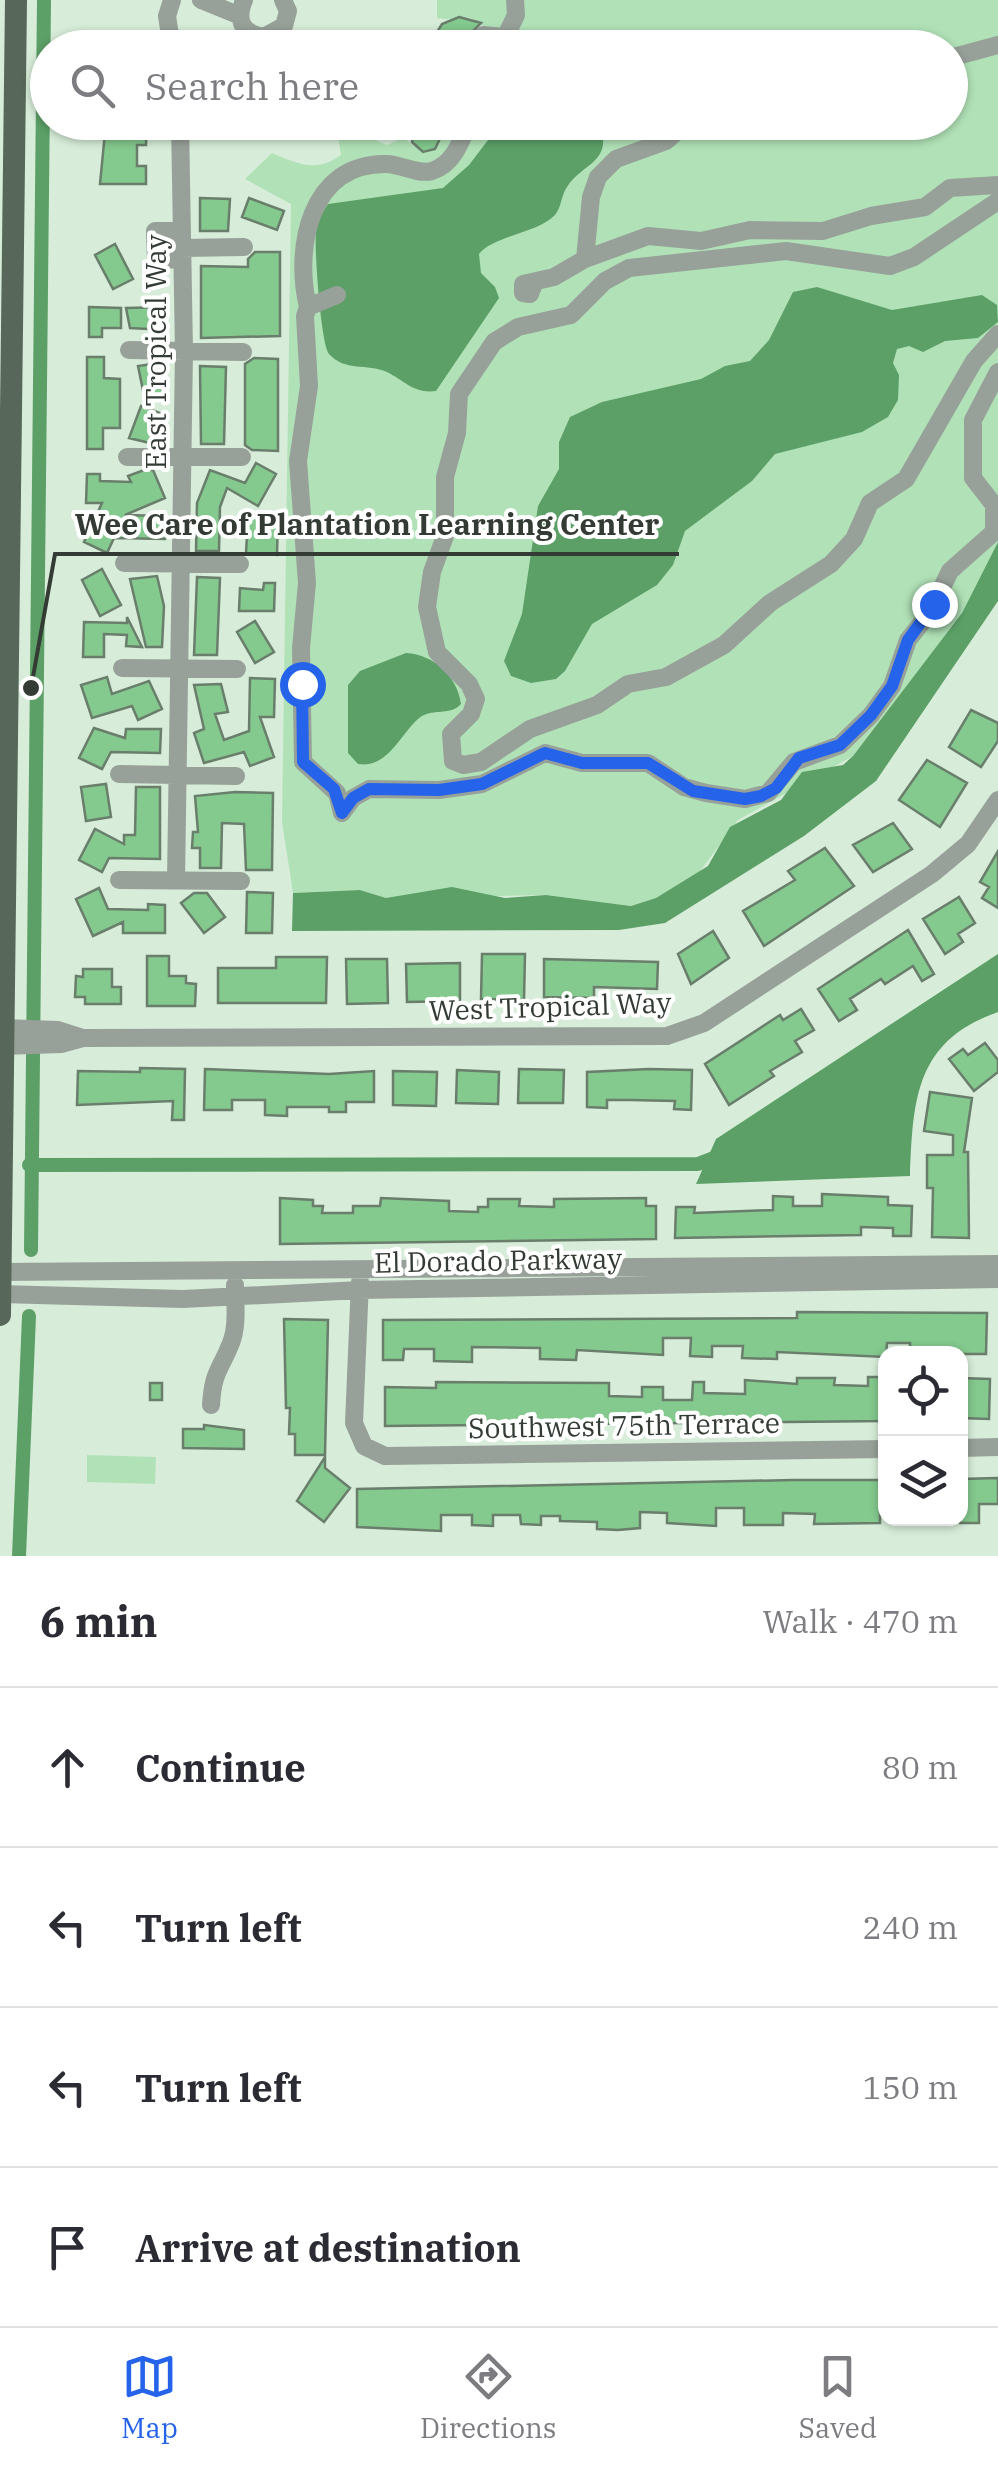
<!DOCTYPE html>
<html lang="en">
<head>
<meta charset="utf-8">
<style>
	:root { --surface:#fff; --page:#f2f2f3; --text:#2b2b33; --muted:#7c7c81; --line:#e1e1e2; --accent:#2563eb }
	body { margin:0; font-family:"IBM Plex Serif",serif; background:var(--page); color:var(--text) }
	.controls { position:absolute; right:30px; bottom:30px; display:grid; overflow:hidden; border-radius:20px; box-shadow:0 2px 8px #0004 }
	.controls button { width:90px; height:90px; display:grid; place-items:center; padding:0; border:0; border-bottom:2px solid var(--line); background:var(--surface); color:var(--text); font:50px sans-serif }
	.stop { position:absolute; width:30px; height:30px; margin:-22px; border:8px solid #2563eb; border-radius:50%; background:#fff }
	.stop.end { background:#2563eb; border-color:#fff; box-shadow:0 2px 10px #0008 }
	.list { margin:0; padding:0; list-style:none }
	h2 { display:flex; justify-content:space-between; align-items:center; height:130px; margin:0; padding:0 40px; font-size:42px }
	h2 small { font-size:32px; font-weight:400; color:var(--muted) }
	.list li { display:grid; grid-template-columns:65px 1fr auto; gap:30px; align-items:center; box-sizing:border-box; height:160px; padding:0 40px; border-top:2px solid var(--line) }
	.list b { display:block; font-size:38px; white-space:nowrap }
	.list em { font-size:32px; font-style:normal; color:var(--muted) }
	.icon { flex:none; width:55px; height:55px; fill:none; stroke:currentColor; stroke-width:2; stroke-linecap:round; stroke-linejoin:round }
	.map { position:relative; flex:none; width:998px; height:1556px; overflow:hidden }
	.search { position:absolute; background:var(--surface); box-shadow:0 2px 8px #0004; left:30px; right:30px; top:30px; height:110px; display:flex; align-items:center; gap:25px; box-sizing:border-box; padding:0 35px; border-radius:55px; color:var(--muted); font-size:38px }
	.sheet { height:770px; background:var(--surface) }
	nav { display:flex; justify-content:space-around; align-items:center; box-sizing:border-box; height:140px; border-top:2px solid var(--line); background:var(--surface); font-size:28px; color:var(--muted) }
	nav a { display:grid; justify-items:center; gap:5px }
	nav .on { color:var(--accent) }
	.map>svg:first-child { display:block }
	.green { fill:#b1e2b7 }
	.water { fill:#5ca067 }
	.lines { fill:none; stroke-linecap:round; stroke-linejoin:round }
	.canal { stroke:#5ca067; stroke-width:14 }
	.building { fill:#84c98e; stroke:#6a7e6c; stroke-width:2.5 }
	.minor { stroke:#98a199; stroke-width:18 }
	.major { stroke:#576759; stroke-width:22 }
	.route { stroke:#2563eb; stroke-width:12 }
	.labels { text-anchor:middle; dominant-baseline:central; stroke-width:8; stroke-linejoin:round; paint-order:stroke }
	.street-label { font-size:28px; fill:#333b34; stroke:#fff }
	.leader { fill:none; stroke:#333b34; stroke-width:4 }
	.callout-dot { fill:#333b34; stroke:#fff; stroke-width:4 }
	.callout-label { font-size:30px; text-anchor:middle; font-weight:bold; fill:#333b34; stroke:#fff; stroke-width:8; stroke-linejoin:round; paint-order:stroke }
</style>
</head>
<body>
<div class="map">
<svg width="998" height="1556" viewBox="0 0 998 1556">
	<rect width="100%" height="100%" fill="#d7edd9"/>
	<path class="green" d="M437 0H998V542L962 613 853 756 738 820 698 874 656 898 631 906 546 895 386 898 360 890 293 893 282 822 291 204 245 179 272 153C298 164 316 173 341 155L338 136 346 128 387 145 403 138 424 152 436 149 448 123 950 122V48L478 47 485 29C470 9 455 23 437 18Z
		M87 1455 156 1457 155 1484 87 1482Z"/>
	<path class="water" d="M501 123H600C613 164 583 162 567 187 559 199 563 211 549 220 531 233 491 238 479 254L481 273 495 287 499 298 436 391C414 394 405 381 387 372 367 363 345 372 329 354 321 345 314 248 316 232 317 221 322 213 328 204L443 188 469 165Z
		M817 287 892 310 982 295 997 305 998 322 978 338 945 341 923 352 909 346 897 349 893 363 899 375 898 400 888 417 862 432 775 454 752 481 685 531 673 565 657 585 592 624 565 671 556 679 531 683 511 676 504 661 522 614 538 506 559 469V442L570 417 602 402 701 379 725 366 750 361 769 340 793 292Z
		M998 542V601L876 781 804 836 665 923 619 930 292 931 293 893 360 890 386 898 452 887 505 898 546 895 631 906 656 898 708 866 730 827 781 800 802 772 843 765 853 756 962 613Z
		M406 653C435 655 457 676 461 704 449 717 431 707 418 719 400 735 387 769 358 764L348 753V685L360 671Z
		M998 954V1012C915 1041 913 1100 910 1176L696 1184 716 1139Z"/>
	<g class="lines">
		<path class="canal" d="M29 1165 698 1164 724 1154
			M31 1250 44 0
			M19 1556 29 1316"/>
	</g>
	<path class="building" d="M459 17 481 23 471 33 478 48H427L442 24Z
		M106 122H147L146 145H137V166H146V184H100Z
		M417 122H448L435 149 423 152 412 142Z
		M200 198 230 199 228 231H200Z
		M249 198 284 211 277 230 242 217Z
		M115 244 133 279 113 289 95 255Z
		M255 252H280V336L201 338V266L248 267V259Z
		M89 307 121 308V328H102V337H89Z
		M167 307 166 330 130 328 126 308Z
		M87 357H104V378L120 379V428H103V449H87Z
		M254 358 278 359V451L252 450 245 445V364Z
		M160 363 167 395 145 400 138 366Z
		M200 366 226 367 224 444H201Z
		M141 406 165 415 154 444 129 438Z
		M256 463 276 474 258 506 227 488 220 507 219 551H196L197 503 210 470 245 483Z
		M144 470H153L165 498 125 515 165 516V539L114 538 107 553 84 542 102 503H86L87 474H100V481L131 482 128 476Z
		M248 517 278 518 277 555 246 553Z
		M102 569 121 605 100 616 82 580Z
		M157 576 164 606 162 647H146L130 579Z
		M197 577 220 578 217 655H194Z
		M264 583H275L274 611H239L240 588 263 590Z
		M127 617 142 647 126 646 127 635 104 634V657H83L84 622 127 623Z
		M255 621 274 652 255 663 237 632Z
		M107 677 112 694 149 681 162 709 138 720 132 706 92 718 81 685Z
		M250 678 275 679 274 717H260L274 757 250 766 244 752 204 763 194 733 204 729 194 685 221 684 228 712 215 714 224 740 249 731Z
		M971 710 998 723V741L981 767 949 747Z
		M94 728 125 738 126 729H161L160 753 111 752 102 769 79 758Z
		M927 760 967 783 940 827 899 800Z
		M106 784 111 817 86 821 81 787Z
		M136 787H160V859L109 858 102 872 79 860 95 829 124 844V835H135Z
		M235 792 273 793 272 870H246L244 824 222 823 221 868H200V848H192L193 832H198L195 796Z
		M893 823 912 849 873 872 853 845Z
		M825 848 854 886 764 946 743 911 795 880 788 871Z
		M998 851V908L982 898 989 887 980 882Z
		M99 888 108 909 148 910V904L165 905V933H123V922L93 936 76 899Z
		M247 892 273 893 272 933H246Z
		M194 893H207L225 917 204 933 181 903Z
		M959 897 975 923 958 934 963 942 945 954 923 919Z
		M908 930 934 974 922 981 913 966 885 984 881 979 850 999 857 1010 839 1021 818 989Z
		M713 931 729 958 691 984 678 954Z
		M482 954H525L524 1000 481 999Z
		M147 956H169V976H186V983L196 984 195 1006H147Z
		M276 957H327L326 1003H218V968H276Z
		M346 959H387L388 1003 347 1004Z
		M544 959 658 962 657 989 594 987V998L544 997Z
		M460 963V1001L407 1002 406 964Z
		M83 969H112V987H121V1004H85V997H75L76 976 83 977Z
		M801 1009 814 1030 795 1041 802 1052 770 1071 774 1076 729 1105 705 1064 780 1015 783 1020Z
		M985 1043 998 1060V1072L974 1091 949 1059 963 1049 968 1055Z
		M140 1068 185 1069 184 1120H172L173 1101 77 1105 78 1071 140 1072Z
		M205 1069 329 1074 374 1071V1102H346V1112H329V1107H287V1116L265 1115V1100H232V1110H204Z
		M519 1069 564 1070 563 1103H518Z
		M649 1069 692 1070 691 1110 674 1109 675 1101 630 1100H607V1108L587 1107V1072Z
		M457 1070 499 1072 498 1104 456 1103Z
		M393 1071 437 1072 436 1106 393 1105Z
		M930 1092 972 1098 964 1152H968L969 1238 932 1237 933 1188H927V1155H953V1135L924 1131Z
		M822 1194 888 1197V1205L912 1206 911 1236H893V1228L861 1227V1235L675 1238 676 1207H695L694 1213 773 1210V1196L793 1197V1206H822Z
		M280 1198 313 1200V1206H323L322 1213H353V1206H380L381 1198 449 1201V1211L478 1212V1207H488V1199H520L519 1206 554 1207V1199L646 1198V1206H656V1239L280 1244Z
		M797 1312 987 1313 986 1354H910V1343H887L886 1357 777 1352V1359L742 1358 743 1346H712V1357L690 1356 691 1338H663V1355L577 1350 576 1360 540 1359V1348L472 1347V1362L434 1361V1349H404L403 1360H383V1320L797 1318Z
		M284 1319 328 1320 325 1455H295V1434H289L290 1408H286Z
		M868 1377H886V1421L385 1426V1387L436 1388V1382L609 1383V1396L642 1397V1387H663V1400H692L693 1382H704V1393L745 1394V1380L797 1384V1378H835L834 1385 868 1386Z
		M960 1378 990 1379 989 1419 960 1418Z
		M150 1383H162V1400H150Z
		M204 1425 244 1430V1449L183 1448V1429H204Z
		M325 1457V1468L350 1488 324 1522 297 1501Z
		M998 1478V1504H979V1523H960V1479Z
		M793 1480H880V1523L814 1524 815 1514 783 1513V1525H744V1508H716V1526L667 1523V1513L640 1512V1528L618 1530 597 1529V1522L560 1521V1516H541V1525L521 1524 520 1515H493V1526L472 1525V1515H441V1531L357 1527V1489Z"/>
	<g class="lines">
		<path class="minor" d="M201 0 238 15
			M244 0C236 20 241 33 264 37L284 26 288 11 283 0
			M483 35 504 37
			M172 48 167 16 172 0
			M500 48 516 15 515 0
			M950 58 998 45
			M998 201 914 257 890 266 786 251 629 268 605 281 571 315 518 327 494 342 459 394 457 433 445 477V536L432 572 427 607 437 652 469 684 476 699 471 714 451 734 453 761 463 765 481 762 530 729 597 705 628 684 666 677 724 645 770 603 831 564 854 539 870 503 906 479 974 361 998 334
			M182 231H155L156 260 182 259
			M182 248 244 247
			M585 259 648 236 701 241 750 230 823 231 871 216 925 207 950 188 998 185
			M534 284 530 294 523 293V284L554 277 585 259 591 197 598 177 616 159 666 141 688 122
			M337 295 308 307 305 316 309 386 298 461 307 583 301 648 303 762 337 793 342 813 353 798 369 789 439 790 482 784 545 753 582 763H648L684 787 706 793 745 799 768 793 794 762 840 745 871 715 892 686 908 640 930 612 950 571 994 532V505L973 478V420L998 372
			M308 307C294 249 309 163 386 164 401 164 417 175 432 171 454 164 461 141 469 122
			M129 350 243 352
			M127 457H242
			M124 563 240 564
			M122 668 237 669
			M119 774 236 776
			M119 880 241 881
			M176 880 184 351 180 122
			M3 1028 58 1030 83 1038
			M3 1046 61 1044 83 1038 667 1036 704 1023 932 874 968 844 998 800
			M0 1272 998 1264
			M360 1282 354 1423 364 1446 385 1456 886 1449
			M0 1294 183 1299 360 1290 998 1279
			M211 1405C213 1371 220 1371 231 1343 238 1325 235 1303 235 1285
			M960 1448 998 1447"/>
		<path class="major" d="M0 1315 16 0"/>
	</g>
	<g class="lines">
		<path class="route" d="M302 684 303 762 334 789 342 813 353 798 369 789 439 790 482 784 545 753 582 763H648L693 791 745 799 761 796 776 788 799 758 840 745 871 715 892 686 908 640 934 604"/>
	</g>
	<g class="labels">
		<g class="street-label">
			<text transform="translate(155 352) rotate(-90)">East Tropical Way</text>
			<text transform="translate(550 1006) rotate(-2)">West Tropical Way</text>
			<text transform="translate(498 1260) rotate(-1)">El Dorado Parkway</text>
			<text transform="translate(624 1425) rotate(-1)">Southwest 75th Terrace</text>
		</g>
	</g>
	<path class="leader" d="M31 688L55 554H679"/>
	<circle class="callout-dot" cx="31" cy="688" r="10"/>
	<g class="callout-label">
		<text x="367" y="535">Wee Care of Plantation Learning Center</text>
	</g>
</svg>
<div class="controls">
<button><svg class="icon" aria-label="locate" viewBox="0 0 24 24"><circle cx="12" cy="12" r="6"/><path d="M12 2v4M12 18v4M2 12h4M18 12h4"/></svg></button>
<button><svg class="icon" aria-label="layers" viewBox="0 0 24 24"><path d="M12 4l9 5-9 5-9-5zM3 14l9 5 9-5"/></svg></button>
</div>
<div class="stop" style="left:302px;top:684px"></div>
<div class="stop end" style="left:934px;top:604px"></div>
<div class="search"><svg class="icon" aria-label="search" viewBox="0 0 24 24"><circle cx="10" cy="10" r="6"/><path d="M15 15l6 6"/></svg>Search here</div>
</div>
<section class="sheet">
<h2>6 min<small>Walk · 470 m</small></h2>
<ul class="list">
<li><svg class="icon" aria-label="ahead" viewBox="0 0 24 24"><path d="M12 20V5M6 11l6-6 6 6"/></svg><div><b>Continue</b></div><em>80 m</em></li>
<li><svg class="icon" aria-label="left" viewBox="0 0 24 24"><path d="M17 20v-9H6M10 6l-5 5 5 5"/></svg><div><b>Turn left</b></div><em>240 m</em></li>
<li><svg class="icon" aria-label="left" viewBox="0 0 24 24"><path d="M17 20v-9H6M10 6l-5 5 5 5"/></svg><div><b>Turn left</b></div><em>150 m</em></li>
<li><svg class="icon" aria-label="arrive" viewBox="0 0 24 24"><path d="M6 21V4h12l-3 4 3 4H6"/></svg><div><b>Arrive at destination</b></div></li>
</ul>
</section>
<nav>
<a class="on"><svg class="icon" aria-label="map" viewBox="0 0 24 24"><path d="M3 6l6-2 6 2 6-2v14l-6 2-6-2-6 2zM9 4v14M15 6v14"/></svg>Map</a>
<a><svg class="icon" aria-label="directions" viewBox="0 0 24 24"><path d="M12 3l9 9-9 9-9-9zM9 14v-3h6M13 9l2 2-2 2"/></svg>Directions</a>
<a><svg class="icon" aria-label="saved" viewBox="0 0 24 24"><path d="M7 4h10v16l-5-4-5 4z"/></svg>Saved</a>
</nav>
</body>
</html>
